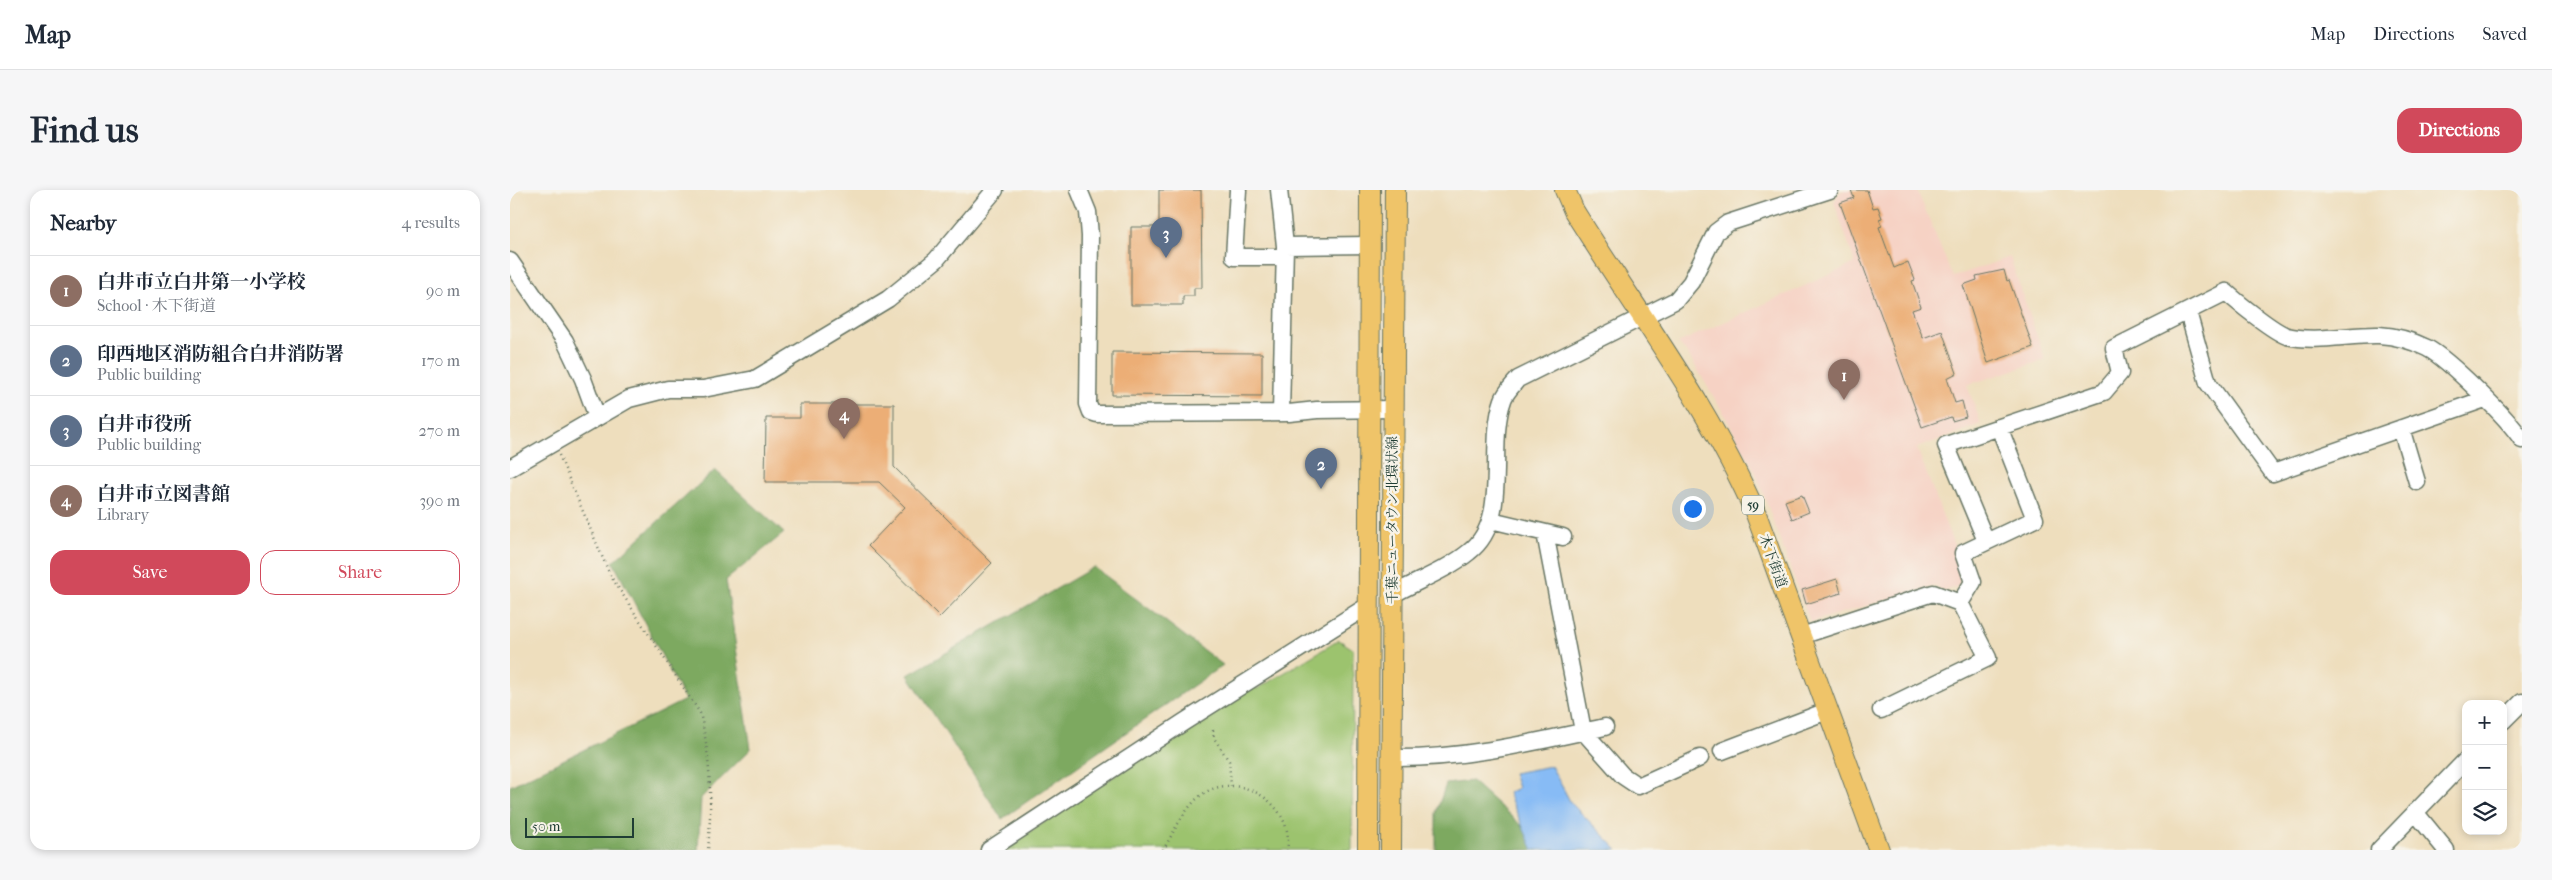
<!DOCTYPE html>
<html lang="en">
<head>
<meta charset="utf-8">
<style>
	:root { --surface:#fff; --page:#f6f6f7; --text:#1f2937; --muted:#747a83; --line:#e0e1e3; --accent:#d1495b }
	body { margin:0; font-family:"IM FELL French Canon","Noto Serif JP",serif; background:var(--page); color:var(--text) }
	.controls { position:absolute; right:15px; bottom:15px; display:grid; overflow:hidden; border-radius:10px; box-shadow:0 2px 8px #0003 }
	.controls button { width:45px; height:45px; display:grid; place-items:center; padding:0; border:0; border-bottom:1px solid var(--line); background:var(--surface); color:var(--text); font:25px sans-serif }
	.scale { position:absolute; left:15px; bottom:12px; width:109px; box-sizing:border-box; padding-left:5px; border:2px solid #1f3d34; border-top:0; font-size:14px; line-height:18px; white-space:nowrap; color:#1f3d34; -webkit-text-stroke:4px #f7f3e8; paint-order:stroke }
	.you { position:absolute; left:1182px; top:318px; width:18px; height:18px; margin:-12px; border:4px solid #fff; border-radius:50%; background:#1a73e8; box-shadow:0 0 0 8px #1a73e833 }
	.badge { display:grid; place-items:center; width:32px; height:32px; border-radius:50%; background:var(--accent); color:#fff; font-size:16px; font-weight:700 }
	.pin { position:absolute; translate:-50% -41px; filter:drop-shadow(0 1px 2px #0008) }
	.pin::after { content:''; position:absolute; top:26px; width:18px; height:15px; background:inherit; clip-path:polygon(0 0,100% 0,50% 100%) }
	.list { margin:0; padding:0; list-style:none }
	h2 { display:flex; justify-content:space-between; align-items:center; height:65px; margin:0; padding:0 20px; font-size:21px }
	h2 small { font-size:16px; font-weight:400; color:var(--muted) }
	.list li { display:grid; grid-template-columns:32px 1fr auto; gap:15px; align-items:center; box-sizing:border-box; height:70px; padding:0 20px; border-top:1px solid var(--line) }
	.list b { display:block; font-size:19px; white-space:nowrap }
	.list p { margin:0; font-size:16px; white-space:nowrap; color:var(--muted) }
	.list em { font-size:16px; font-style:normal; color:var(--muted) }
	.actions { display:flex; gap:10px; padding:15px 20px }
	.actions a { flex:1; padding:11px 0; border:1px solid var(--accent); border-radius:15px; text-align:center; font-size:18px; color:var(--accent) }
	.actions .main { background:var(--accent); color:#fff }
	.icon { flex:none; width:28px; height:28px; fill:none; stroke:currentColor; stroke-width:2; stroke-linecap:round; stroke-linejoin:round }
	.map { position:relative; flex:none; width:2012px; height:660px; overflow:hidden; border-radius:15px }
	header { display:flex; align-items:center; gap:30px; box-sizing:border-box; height:70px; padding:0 25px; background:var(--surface); border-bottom:1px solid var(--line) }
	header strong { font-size:24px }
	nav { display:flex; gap:28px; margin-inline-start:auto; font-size:18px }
	.intro { display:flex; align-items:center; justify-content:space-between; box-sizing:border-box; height:120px; padding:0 30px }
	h1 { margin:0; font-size:35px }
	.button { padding:12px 22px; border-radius:15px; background:var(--accent); color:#fff; font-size:18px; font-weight:700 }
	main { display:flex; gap:30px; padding:0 30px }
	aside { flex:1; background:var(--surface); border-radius:15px; box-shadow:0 2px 8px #0003 }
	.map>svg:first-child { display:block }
	.built { fill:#f6d2c4 }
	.green { fill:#9cc36e; stroke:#5e8051 }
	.forest { fill:#7da961; stroke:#4e734a }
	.water { fill:#87bbf5; stroke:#537c94 }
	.building { fill:#ecae76 }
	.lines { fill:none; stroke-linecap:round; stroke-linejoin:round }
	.minor-casing { stroke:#677564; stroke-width:19 }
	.major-casing { stroke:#677564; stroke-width:22 }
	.path { stroke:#677564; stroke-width:2.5; stroke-dasharray:1 4; stroke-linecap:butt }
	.minor { stroke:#fff; stroke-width:16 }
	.major { stroke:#efc469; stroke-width:20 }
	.labels { text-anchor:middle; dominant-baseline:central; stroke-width:5; stroke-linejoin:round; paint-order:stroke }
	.shield { fill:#f7f3e8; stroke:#60746a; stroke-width:1 }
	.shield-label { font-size:12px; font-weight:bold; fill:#1f3d34 }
	.street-label { font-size:14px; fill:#1f3d34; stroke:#f7f3e8 }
</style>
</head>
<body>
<header>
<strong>Map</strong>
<nav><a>Map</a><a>Directions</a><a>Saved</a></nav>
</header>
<div class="intro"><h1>Find us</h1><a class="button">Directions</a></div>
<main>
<aside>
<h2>Nearby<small>4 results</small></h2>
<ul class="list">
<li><span class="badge" style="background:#8d6e63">1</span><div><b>白井市立白井第一小学校</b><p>School · 木下街道</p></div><em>90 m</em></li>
<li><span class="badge" style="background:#5c6f8a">2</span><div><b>印西地区消防組合白井消防署</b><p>Public building</p></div><em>170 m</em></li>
<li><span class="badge" style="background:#5c6f8a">3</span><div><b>白井市役所</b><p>Public building</p></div><em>270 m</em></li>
<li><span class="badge" style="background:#8d6e63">4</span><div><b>白井市立図書館</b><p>Library</p></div><em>390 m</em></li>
</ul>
<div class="actions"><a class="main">Save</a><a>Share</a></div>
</aside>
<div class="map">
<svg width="2012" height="660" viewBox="0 0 2012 660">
	<rect width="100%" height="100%" fill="#f7f3e8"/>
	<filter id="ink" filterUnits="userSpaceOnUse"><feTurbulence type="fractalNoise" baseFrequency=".02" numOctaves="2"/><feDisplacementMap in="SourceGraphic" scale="10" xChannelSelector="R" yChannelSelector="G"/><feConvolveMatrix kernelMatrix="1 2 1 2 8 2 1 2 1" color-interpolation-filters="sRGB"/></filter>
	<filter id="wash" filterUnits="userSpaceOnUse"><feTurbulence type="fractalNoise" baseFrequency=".0096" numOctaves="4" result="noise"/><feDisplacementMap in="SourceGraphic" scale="20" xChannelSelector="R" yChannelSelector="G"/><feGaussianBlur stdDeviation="1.12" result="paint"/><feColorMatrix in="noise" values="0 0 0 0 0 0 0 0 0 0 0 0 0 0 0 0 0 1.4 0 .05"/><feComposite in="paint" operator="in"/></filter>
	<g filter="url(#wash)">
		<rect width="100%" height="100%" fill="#eedebd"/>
		<path class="built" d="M1334 0H1407L1443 87 1500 67 1535 170 1457 195 1471 234 1407 258 1456 387 1449 391V396L1435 401 1425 396 1300 432 1245 281 1214 224 1178 164 1168 153 1345 73 1324 12 1329 3Z"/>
		<path class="green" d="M829 450 843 459 842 660H492L743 495 747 499Z"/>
		<path class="forest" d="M205 280 274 343 216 390 241 559 191 608 188 660H0V596L175 510 103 372Z
			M584 377 713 475 492 629 398 485Z
			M962 591 1012 636 1028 660H926V623L936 594Z"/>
		<path class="water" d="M1041 576 1061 613 1108 660H1023L998 603 1008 598 1003 583Z"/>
		<g id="blocks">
			<path class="building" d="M649 0H691L692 98H684V106H673V115H621V37H649Z
				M1341 0H1357L1363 18 1368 17 1372 28 1369 29 1372 36 1369 37 1384 78 1398 72 1405 90 1402 91 1411 117 1402 120 1413 148 1432 141 1447 183 1437 188 1445 213 1452 211 1456 227 1442 231 1441 227 1412 237 1330 13 1344 8Z
				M1494 80 1497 91 1499 90 1523 157 1478 173 1453 95 1467 90 1466 86Z
				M602 162 752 163V206L602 205Z
				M290 214H384V277L482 373 430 427 358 356 395 317 369 292H255L256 228H290Z
				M1292 305 1299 322 1282 329 1275 311Z
				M1327 389 1331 403 1296 414 1292 400Z"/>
		</g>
	</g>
	<g filter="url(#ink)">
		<use href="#blocks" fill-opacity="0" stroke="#677564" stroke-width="1"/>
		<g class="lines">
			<defs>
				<path id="minor" d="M569 0 578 22 580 46 578 214 581 222 587 224 779 223 807 220 883 219
					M728 0 724 67H773
					M769 0 775 56 771 223
					M775 56 860 55
					M0 71 55 151 73 189 87 227
					M1678 122 1698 193 1763 283 1975 209
					M1891 238 1907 292
					M0 278 119 209 158 199H193L245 189 378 109 426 70 485 0
					M981 330 1053 347
					M1035 343 1073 541 1113 586 1128 596 1190 568
					M1476 351 1436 255 1594 202 1610 183 1604 158 1716 102C1727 112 1764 142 1777 146 1805 153 1841 144 1869 145 1884 146 1903 151 1917 158 1938 169 1999 229 2012 250
					M882 405C907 391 937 380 959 362 1002 329 976 257 993 210 995 203 1003 195 1008 189L1166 110 1181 92 1206 42 1218 33 1320 0
					M1291 446 1423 403 1450 413 1463 392 1453 363 1525 329 1489 237
					M1371 520 1478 468 1450 413
					M1993 531 2012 512
					M1212 561 1317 521
					M882 568C954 569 1025 552 1095 537
					M1905 622 1936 660
					M479 660 674 532 859 415
					M1869 660 1956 570"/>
				<path id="major" d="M1055 0 1064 21C1126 121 1199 216 1246 324L1369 660
					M858 660 860 0
					M881 660 885 0"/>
			</defs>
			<use href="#minor" class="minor-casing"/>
			<use href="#major" class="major-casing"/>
			<path class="path" d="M49 265 100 385 190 523C201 567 202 615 198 660
				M703 540 704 548 719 571 721 596
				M653 660C666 639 679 606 705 598 742 587 785 621 777 660"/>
			<use href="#minor" class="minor"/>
			<use href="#major" class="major"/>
		</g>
	</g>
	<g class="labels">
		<rect class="shield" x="1232" y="305.5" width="22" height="19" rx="4"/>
		<g class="shield-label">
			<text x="1243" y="315">59</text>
		</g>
		<g class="street-label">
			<text transform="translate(882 330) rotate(-90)">千葉ニュータウン北環状線</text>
			<text transform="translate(1263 371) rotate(70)">木下街道</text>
		</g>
	</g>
</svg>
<div class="controls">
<button>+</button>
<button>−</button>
<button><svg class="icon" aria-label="layers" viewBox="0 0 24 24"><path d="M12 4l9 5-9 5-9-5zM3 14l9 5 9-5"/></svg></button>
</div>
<div class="scale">50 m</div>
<div class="you"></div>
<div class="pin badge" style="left:1334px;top:210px;background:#8d6e63">1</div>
<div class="pin badge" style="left:811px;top:299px;background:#5c6f8a">2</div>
<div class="pin badge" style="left:656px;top:68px;background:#5c6f8a">3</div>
<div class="pin badge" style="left:334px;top:249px;background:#8d6e63">4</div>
</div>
</main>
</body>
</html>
